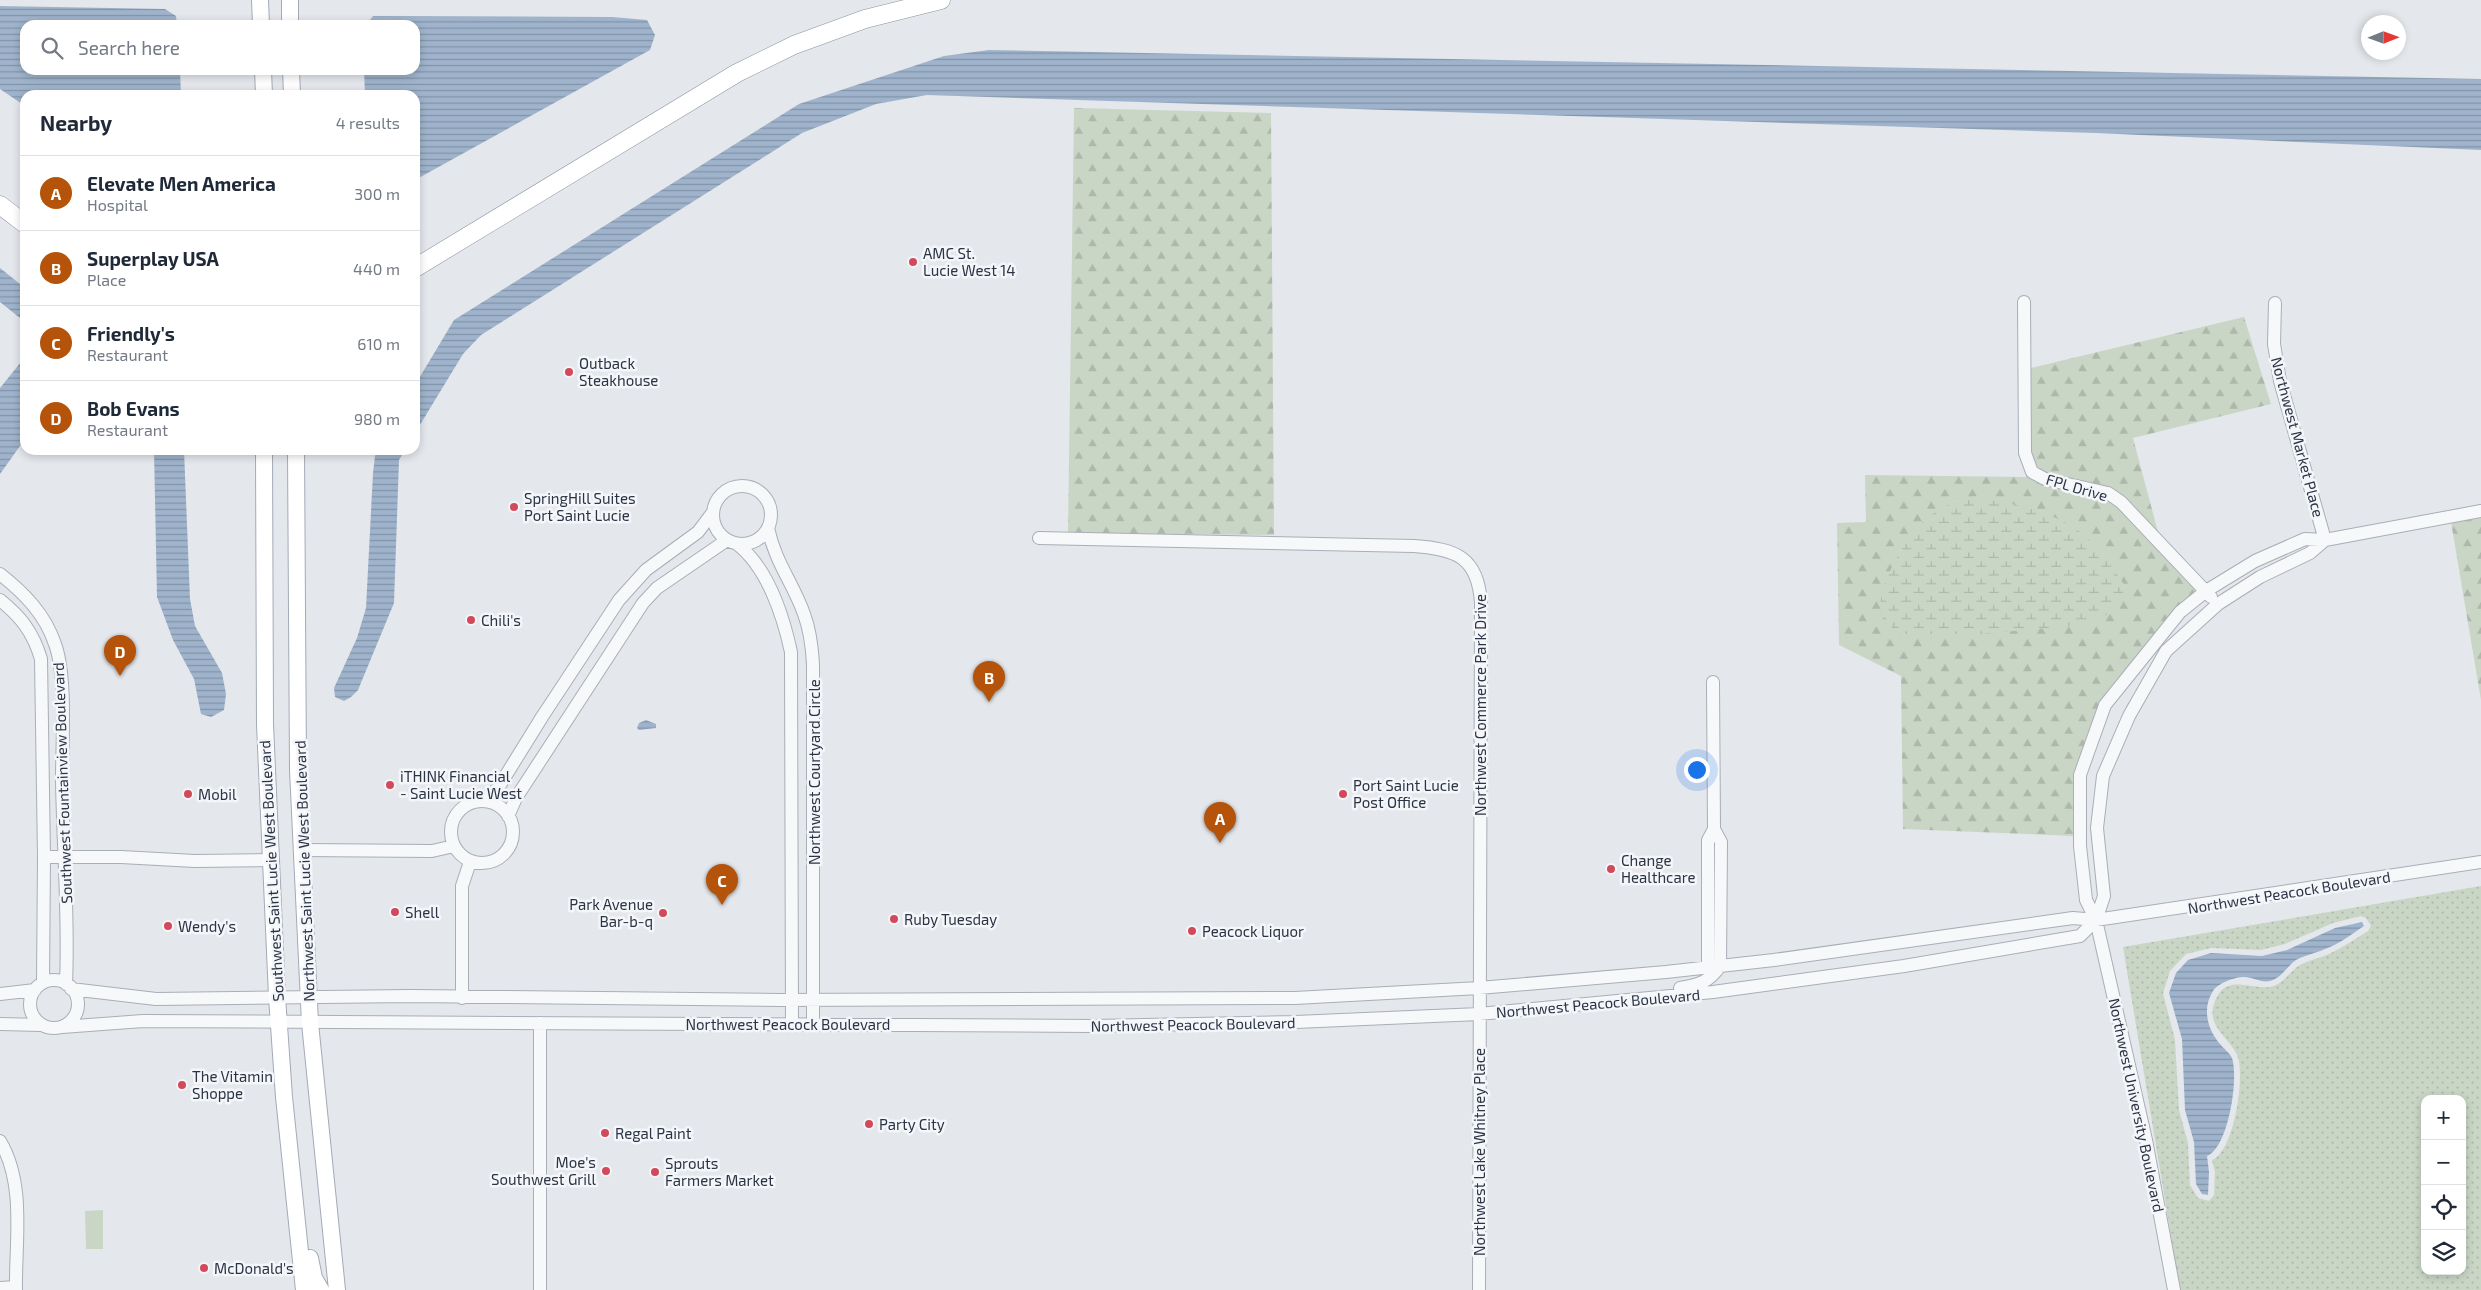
<!DOCTYPE html>
<html lang="en">
<head>
<meta charset="utf-8">
<style>
	:root { --surface:#fff; --page:#f6f6f7; --text:#1f2937; --muted:#747a83; --line:#e0e1e3; --accent:#b45309 }
	body { margin:0; font-family:"Exo 2",sans-serif; background:var(--page); color:var(--text) }
	.controls { position:absolute; right:15px; bottom:15px; display:grid; overflow:hidden; border-radius:10px; box-shadow:0 2px 8px #0003 }
	.controls button { width:45px; height:45px; display:grid; place-items:center; padding:0; border:0; border-bottom:1px solid var(--line); background:var(--surface); color:var(--text); font:25px sans-serif }
	.compass { position:absolute; left:2361px; top:15px; width:45px; height:45px; border-radius:50%; background:var(--surface); box-shadow:0 2px 8px #0003; rotate:89deg }
	.you { position:absolute; left:1696px; top:769px; width:18px; height:18px; margin:-12px; border:4px solid #fff; border-radius:50%; background:#1a73e8; box-shadow:0 0 0 8px #1a73e833 }
	.badge { display:grid; place-items:center; width:32px; height:32px; border-radius:50%; background:var(--accent); color:#fff; font-size:16px; font-weight:700 }
	.pin { position:absolute; translate:-50% -41px; filter:drop-shadow(0 1px 2px #0008) }
	.pin::after { content:''; position:absolute; top:26px; width:18px; height:15px; background:inherit; clip-path:polygon(0 0,100% 0,50% 100%) }
	.list { margin:0; padding:0; list-style:none }
	h2 { display:flex; justify-content:space-between; align-items:center; height:65px; margin:0; padding:0 20px; font-size:21px }
	h2 small { font-size:16px; font-weight:400; color:var(--muted) }
	.list li { display:grid; grid-template-columns:32px 1fr auto; gap:15px; align-items:center; box-sizing:border-box; height:75px; padding:0 20px; border-top:1px solid var(--line) }
	.list b { display:block; font-size:19px; white-space:nowrap }
	.list p { margin:0; font-size:16px; white-space:nowrap; color:var(--muted) }
	.list em { font-size:16px; font-style:normal; color:var(--muted) }
	.icon { flex:none; width:28px; height:28px; fill:none; stroke:currentColor; stroke-width:2; stroke-linecap:round; stroke-linejoin:round }
	.map { position:relative; flex:none; width:2481px; height:1290px; overflow:hidden }
	.search { position:absolute; background:var(--surface); box-shadow:0 2px 8px #0003; left:20px; top:20px; width:400px; height:55px; display:flex; align-items:center; gap:12px; box-sizing:border-box; padding:0 18px; border-radius:15px; color:var(--muted); font-size:19px }
	.panel { position:absolute; background:var(--surface); box-shadow:0 2px 8px #0003; left:20px; top:90px; width:400px; height:365px; border-radius:15px }
	.map>svg:first-child { display:block }
	.grass { fill:url(#grass-dots); fill-rule:evenodd }
	.forest { fill:url(#forest-firs); fill-rule:evenodd }
	.wetland { fill:url(#wetland-marsh) }
	.pitch { fill:#c9d6c5 }
	.water { fill:url(#water-rules) }
	.lines { fill:none; stroke-linecap:round; stroke-linejoin:round }
	.minor-casing { stroke:#a9aeb7; stroke-width:14 }
	.major-casing { stroke:#a3abb8; stroke-width:18 }
	.highway-casing { stroke:#8b94a3; stroke-width:19 }
	.minor { stroke:#f7f8fa; stroke-width:12 }
	.major { stroke:#fff; stroke-width:16 }
	.highway { stroke:#fff; stroke-width:18 }
	.poi-dot { fill:#d1495b; stroke:#f4f6f9; stroke-width:2 }
	.labels { text-anchor:middle; dominant-baseline:central; stroke-width:5; stroke-linejoin:round; paint-order:stroke }
	.poi-label { font-size:15px; fill:#2b3445; stroke:#f4f6f9; text-anchor:start }
	.street-label { font-size:15px; fill:#2b3445; stroke:#f4f6f9 }
</style>
</head>
<body>
<div class="map">
<svg width="2481" height="1290" viewBox="0 0 2481 1290">
	<defs>
		<pattern id="grass-dots" width="8" height="8" patternUnits="userSpaceOnUse" patternTransform="scale(1.25)"><rect width="8" height="8" fill="#c9d6c5"/><path d="M2 2h.1M6 6h.1" fill="none" stroke="#adb8ab" stroke-width="1.8" stroke-linecap="round"/></pattern>
		<pattern id="forest-firs" width="22" height="20" patternUnits="userSpaceOnUse" patternTransform="scale(1.25)"><rect width="22" height="20" fill="#c9d6c5"/><path d="M5 1l3.5 6h-7zM16 11l3.5 6h-7z" fill="#adb8ab"/></pattern>
		<pattern id="wetland-marsh" width="20" height="14" patternUnits="userSpaceOnUse" patternTransform="scale(1.25)"><rect width="20" height="14" fill="#c9d6c5"/><path d="M1 5h8M5 5V1M11 12h8M15 12V8" fill="none" stroke="#adb8ab"/></pattern>
		<pattern id="water-rules" width="6" height="5" patternUnits="userSpaceOnUse" patternTransform="scale(1.25)"><rect width="6" height="5" fill="#9fb4cc"/><path d="M0 2.5h6" fill="none" stroke="#8293a7"/></pattern>
	</defs>
	<rect width="100%" height="100%" fill="#e4e7ec"/>
	<path class="grass" d="M2481 886V1290H2180L2123 947ZM2361 916 2366 918 2371 926 2368 931C2355 939 2342 948 2329 954 2320 958 2309 960 2300 965 2291 970 2285 982 2274 986 2257 992 2230 974 2218 995 2201 1024 2228 1035 2237 1055 2246 1074 2234 1152 2212 1160L2215 1172 2214 1195 2209 1201 2198 1198 2190 1185 2188 1143 2179 1110 2175 1040 2163 993 2170 971 2186 954 2211 948 2261 950 2285 944 2333 923ZM2425 1099H2462V1271H2425Z"/>
	<path class="forest" d="M1074 108 1271 113 1274 535 1068 533Z
		M2244 317 2271 404 2133 438 2158 532 2125 498 2047 474 2037 468 2031 452V368Z
		M2026 473 2028 476 2105 498 2116 506 2196 591 2099 704 2074 773V836L1903 829 1901 676 1839 645 1837 523 1866 522 1865 475 2026 477ZM1958 501 2100 550 2126 588 1934 633 1901 634 1881 600C1895 551 1912 525 1958 501Z
		M2481 517V700L2451 522Z"/>
	<path class="wetland" d="M1983 499C2026 505 2070 516 2100 550 2110 561 2118 576 2126 588L2111 612 2099 620 2080 625 1982 634H1901L1883 621C1882 614 1880 606 1881 599 1888 563 1921 508 1960 501 1967 500 1975 500 1983 499Z"/>
	<path class="pitch" d="M103 1210V1249H86L85 1211Z"/>
	<path class="water" d="M0 6 165 9 176 16 177 25H25V70H180L181 95H25V106L0 89Z
		M373 16 612 17 647 20 655 35 650 50 415 180V95H365L364 70H415V25H366Z
		M989 50 2481 79V150L2096 133 927 95 876 104 802 133 481 335 463 354 415 433V385L454 320 799 104 944 56Z
		M0 268 25 288V322L0 302Z
		M25 357V439L0 474V388Z
		M154 450H184L190 599 195 626 222 673 226 694 224 710 211 717 201 714 194 679 173 640 157 597Z
		M378 450H405L399 460 394 603 358 690 351 697 344 701 335 697 334 688 357 638 366 608 373 473 375 456Z
		M646 720 656 724V728L639 730 637 728 639 723Z
		M2362 922 2364 926C2352 934 2339 944 2325 949 2316 953 2305 955 2296 960 2287 966 2282 978 2270 981 2260 983 2254 977 2244 977 2235 977 2218 983 2213 991 2202 1008 2207 1029 2220 1044 2223 1048 2230 1053 2232 1058 2239 1079 2228 1148 2207 1156L2209 1172 2208 1195 2202 1194 2196 1184 2194 1142 2185 1110 2182 1039 2169 993 2176 973 2188 960 2211 953 2262 956 2287 950 2335 928Z"/>
	<g class="lines">
		<defs>
			<path id="minor" d="M2024 302 2025 453 2032 472 2045 479 2108 493 2121 502 2211 597
				M2275 303 2274 344 2280 381 2325 540
				M713 515a29 29 0 1 1 58 0a29 29 0 1 1-58 0Z
				M768 528C775 562 793 583 804 614 810 630 812 646 813 664V1025
				M1039 538 1414 546C1456 549 1478 557 1481 603L1479 1290
				M737 544C767 567 783 615 791 652L792 1025
				M0 574C24 593 45 614 55 644 67 677 62 742 62 779 63 848 69 916 66 984
				M0 600C21 617 33 632 41 659L44 857 43 983
				M451 832a31 31 0 1 1 62 0a31 31 0 1 1-62 0Z
				M483 801 498 788 542 717 619 600 646 570 698 532 713 512
				M508 816 516 798 643 603 657 588 727 540
				M302 850 432 851 454 846
				M44 857H121L195 861 271 860
				M1708 967V840L1714 829 1713 682
				M30 1004a24 24 0 1 1 48 0a24 24 0 1 1-48 0Z
				M1680 988C1699 985 1709 982 1720 966L1721 842 1714 829
				M71 989 156 999 411 996 781 1000 1295 998 1479 988 1666 972 1774 960 2073 918 2096 920 2481 862
				M0 994 35 990
				M462 998V886L470 862
				M540 1023V1290
				M0 1024 41 1025
				M62 1027 143 1021 1094 1026 1296 1022 1479 1014 1713 992 1904 966 2080 936 2096 920 2104 896 2097 828 2103 776 2129 716 2166 651 2218 604 2260 577 2310 553 2325 540
				M0 1141C26 1184 15 1243 16 1290
				M0 1288 16 1287
				M2174 1290 2146 1140 2096 920 2086 900 2080 846V775L2105 705 2180 612 2206 591 2255 561 2305 539 2325 540 2481 511"/>
			<path id="major" d="M260 0 261 25
				M290 0V25
				M263 70 264 95
				M291 70 292 95
				M264 450 265 724 277 997 284 1097 304 1290
				M296 450 298 770 310 1023 337 1290
				M310 1258 314 1278 321 1290"/>
			<path id="highway" d="M0 205 25 224
				M415 268 737 73 794 45 865 19 941 0"/>
		</defs>
		<use href="#minor" class="minor-casing"/>
		<use href="#major" class="major-casing"/>
		<use href="#highway" class="highway-casing"/>
		<use href="#minor" class="minor"/>
		<use href="#major" class="major"/>
		<use href="#highway" class="highway"/>
	</g>
	<g class="poi-dot">
		<circle cx="913" cy="262" r="5"/>
		<circle cx="569" cy="372" r="5"/>
		<circle cx="514" cy="507" r="5"/>
		<circle cx="471" cy="620" r="5"/>
		<circle cx="390" cy="785" r="5"/>
		<circle cx="188" cy="794" r="5"/>
		<circle cx="1343" cy="794" r="5"/>
		<circle cx="1611" cy="869" r="5"/>
		<circle cx="395" cy="912" r="5"/>
		<circle cx="663" cy="913" r="5"/>
		<circle cx="894" cy="919" r="5"/>
		<circle cx="168" cy="926" r="5"/>
		<circle cx="1192" cy="931" r="5"/>
		<circle cx="182" cy="1085" r="5"/>
		<circle cx="869" cy="1124" r="5"/>
		<circle cx="605" cy="1133" r="5"/>
		<circle cx="606" cy="1171" r="5"/>
		<circle cx="655" cy="1172" r="5"/>
		<circle cx="204" cy="1268" r="5"/>
	</g>
	<g class="labels">
		<g class="poi-label">
			<text x="923" y="253">AMC St.<tspan x="923" dy="17">Lucie West 14</tspan></text>
			<text x="579" y="363">Outback<tspan x="579" dy="17">Steakhouse</tspan></text>
			<text x="524" y="498">SpringHill Suites<tspan x="524" dy="17">Port Saint Lucie</tspan></text>
			<text x="481" y="620">Chili's</text>
			<text x="400" y="776">iTHINK Financial<tspan x="400" dy="17">- Saint Lucie West</tspan></text>
			<text x="1353" y="785">Port Saint Lucie<tspan x="1353" dy="17">Post Office</tspan></text>
			<text x="198" y="794">Mobil</text>
			<text x="1621" y="860">Change<tspan x="1621" dy="17">Healthcare</tspan></text>
			<text x="653" y="904" text-anchor="end">Park Avenue<tspan x="653" dy="17">Bar-b-q</tspan></text>
			<text x="405" y="912">Shell</text>
			<text x="904" y="919">Ruby Tuesday</text>
			<text x="178" y="926">Wendy's</text>
			<text x="1202" y="931">Peacock Liquor</text>
			<text x="192" y="1076">The Vitamin<tspan x="192" dy="17">Shoppe</tspan></text>
			<text x="879" y="1124">Party City</text>
			<text x="615" y="1133">Regal Paint</text>
			<text x="596" y="1162" text-anchor="end">Moe's<tspan x="596" dy="17">Southwest Grill</tspan></text>
			<text x="665" y="1163">Sprouts<tspan x="665" dy="17">Farmers Market</tspan></text>
			<text x="214" y="1268">McDonald's</text>
		</g>
		<g class="street-label">
			<text transform="translate(2298 437) rotate(75)">Northwest Market Place</text>
			<text transform="translate(2077 487) rotate(16)">FPL Drive</text>
			<text transform="translate(1480 705) rotate(-90)">Northwest Commerce Park Drive</text>
			<text transform="translate(814 772) rotate(-90)">Northwest Courtyard Circle</text>
			<text transform="translate(62 783) rotate(-92)">Southwest Fountainview Boulevard</text>
			<text transform="translate(271 871) rotate(-93)">Southwest Saint Lucie West Boulevard</text>
			<text transform="translate(304 871) rotate(-92)">Northwest Saint Lucie West Boulevard</text>
			<text transform="translate(2289 892) rotate(-9)">Northwest Peacock Boulevard</text>
			<text transform="translate(1598 1003) rotate(-5)">Northwest Peacock Boulevard</text>
			<text x="788" y="1024">Northwest Peacock Boulevard</text>
			<text transform="translate(1193 1024) rotate(-1)">Northwest Peacock Boulevard</text>
			<text transform="translate(2137 1105) rotate(78)">Northwest University Boulevard</text>
			<text transform="translate(1479 1152) rotate(-90)">Northwest Lake Whitney Place</text>
		</g>
	</g>
</svg>
<div class="controls">
<button>+</button>
<button>−</button>
<button><svg class="icon" aria-label="locate" viewBox="0 0 24 24"><circle cx="12" cy="12" r="6"/><path d="M12 2v4M12 18v4M2 12h4M18 12h4"/></svg></button>
<button><svg class="icon" aria-label="layers" viewBox="0 0 24 24"><path d="M12 4l9 5-9 5-9-5zM3 14l9 5 9-5"/></svg></button>
</div>
<svg class="compass" viewBox="-18 -18 36 36"><path d="M0-13l5 13h-10z" fill="#e53935"/><path d="M0 13l5-13h-10z" fill="#747a83"/></svg>
<div class="you"></div>
<div class="pin badge" style="left:1220px;top:843px">A</div>
<div class="pin badge" style="left:989px;top:702px">B</div>
<div class="pin badge" style="left:722px;top:905px">C</div>
<div class="pin badge" style="left:120px;top:676px">D</div>
<div class="search"><svg class="icon" aria-label="search" viewBox="0 0 24 24"><circle cx="10" cy="10" r="6"/><path d="M15 15l6 6"/></svg>Search here</div>
<section class="panel">
<h2>Nearby<small>4 results</small></h2>
<ul class="list">
<li><span class="badge">A</span><div><b>Elevate Men America</b><p>Hospital</p></div><em>300 m</em></li>
<li><span class="badge">B</span><div><b>Superplay USA</b><p>Place</p></div><em>440 m</em></li>
<li><span class="badge">C</span><div><b>Friendly's</b><p>Restaurant</p></div><em>610 m</em></li>
<li><span class="badge">D</span><div><b>Bob Evans</b><p>Restaurant</p></div><em>980 m</em></li>
</ul>
</section>
</div>
</body>
</html>
